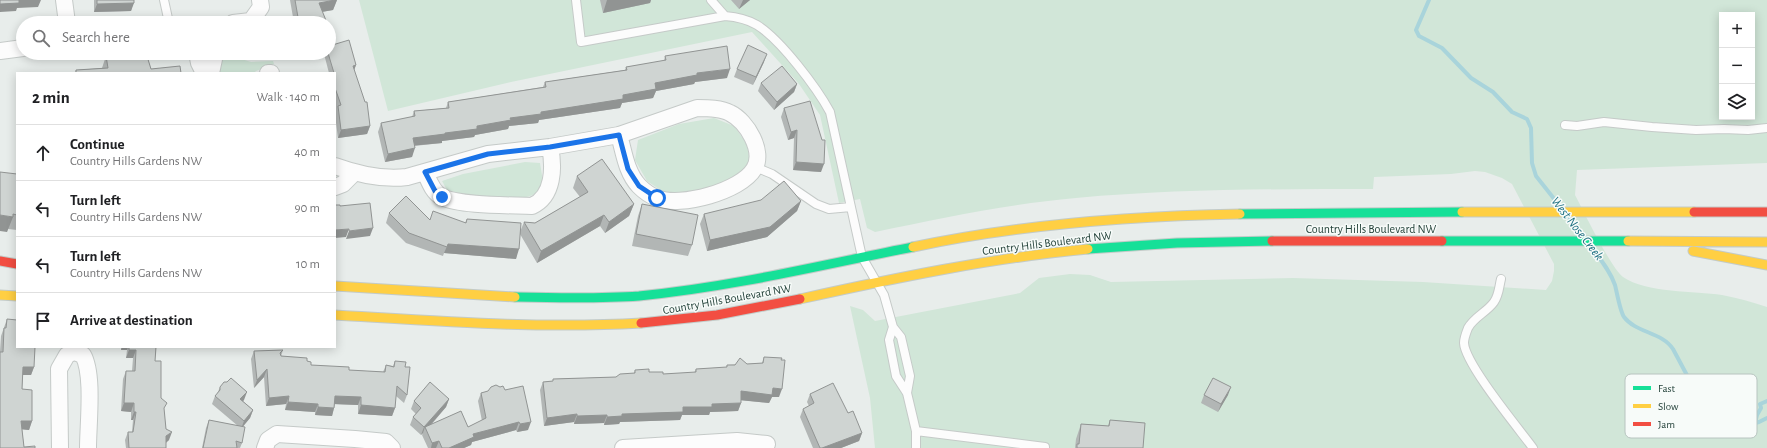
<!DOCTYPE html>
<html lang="en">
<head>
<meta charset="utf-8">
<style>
	:root { --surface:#fff; --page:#f2f2f2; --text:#202124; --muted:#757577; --line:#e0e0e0 }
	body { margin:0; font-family:"Alegreya Sans",sans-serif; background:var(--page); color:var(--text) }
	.controls { position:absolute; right:12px; top:12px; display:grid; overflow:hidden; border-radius:0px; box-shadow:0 2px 10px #0003 }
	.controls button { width:36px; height:36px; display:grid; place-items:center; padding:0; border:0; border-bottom:1px solid var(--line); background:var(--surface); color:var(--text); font:20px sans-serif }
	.stop { position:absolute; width:12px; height:12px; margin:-9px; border:3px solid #1a73e8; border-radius:50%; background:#fff }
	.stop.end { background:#1a73e8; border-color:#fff; box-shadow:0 1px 4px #0008 }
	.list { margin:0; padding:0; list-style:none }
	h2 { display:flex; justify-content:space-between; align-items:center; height:52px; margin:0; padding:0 16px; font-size:17px }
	h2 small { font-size:13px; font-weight:400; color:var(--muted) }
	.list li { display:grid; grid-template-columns:26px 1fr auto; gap:12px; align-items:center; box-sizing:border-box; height:56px; padding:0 16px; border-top:1px solid var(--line) }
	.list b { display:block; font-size:15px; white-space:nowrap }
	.list p { margin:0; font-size:13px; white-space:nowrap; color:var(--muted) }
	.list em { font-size:13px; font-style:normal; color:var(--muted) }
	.icon { flex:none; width:22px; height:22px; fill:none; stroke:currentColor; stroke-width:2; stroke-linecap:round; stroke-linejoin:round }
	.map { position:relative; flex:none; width:1767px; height:448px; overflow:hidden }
	.search { position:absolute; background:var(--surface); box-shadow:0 2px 10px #0003; left:16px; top:16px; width:320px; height:44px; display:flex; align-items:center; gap:10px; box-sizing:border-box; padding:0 14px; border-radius:22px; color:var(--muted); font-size:15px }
	.panel { position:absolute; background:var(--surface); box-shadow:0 2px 10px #0003; left:16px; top:72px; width:320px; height:276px; border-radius:0px }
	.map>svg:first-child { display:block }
	.green { fill:#d1e6d8; fill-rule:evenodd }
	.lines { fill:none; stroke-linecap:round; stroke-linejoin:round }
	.stream { stroke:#a9d4db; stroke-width:4 }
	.lane-casing { stroke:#c5cac8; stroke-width:10 }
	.street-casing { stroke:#c5cac8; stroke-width:18 }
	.fast-casing { stroke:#c3cbc8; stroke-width:11 }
	.slow-casing { stroke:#c3cbc8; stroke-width:11 }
	.jam-casing { stroke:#c3cbc8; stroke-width:11 }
	.lane { stroke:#fcfcfc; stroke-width:8 }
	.street { stroke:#fcfcfc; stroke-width:16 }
	.fast { stroke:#16e098; stroke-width:9 }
	.slow { stroke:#ffcf43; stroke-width:9 }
	.jam { stroke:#f24e42; stroke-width:9 }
	.wall { fill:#b2b6b5 }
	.shaded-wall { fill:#919493 }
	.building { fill:#cfd4d2; stroke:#919493 }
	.route { stroke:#1a73e8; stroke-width:5 }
	.labels { text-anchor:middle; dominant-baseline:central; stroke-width:3; stroke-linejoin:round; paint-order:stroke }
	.street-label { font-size:12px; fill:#24423a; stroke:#f7fbf9 }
	.water-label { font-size:13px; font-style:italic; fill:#1c6f80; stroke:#f7fbf9 }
	.key { fill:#f7fbf9; stroke:#b8c4c0; stroke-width:1 }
	.key-label { font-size:11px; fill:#24423a }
</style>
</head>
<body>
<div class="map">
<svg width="1767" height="448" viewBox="0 0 1767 448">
	<rect width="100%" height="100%" fill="#e8edeb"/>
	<path class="green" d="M359 0H1767V163L1577 170 1575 195C1584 212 1611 268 1623 277 1646 293 1695 291 1722 295 1738 298 1752 302 1767 307V448H875L870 398 850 306 863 310 875 321 1020 293 1039 278 1070 274 1090 275 1111 282 1293 278 1423 282 1546 290 1552 281 1554 271V264L1512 184 1502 178 1485 172 1475 171 1451 174 1374 177 1373 189C1274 189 1175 189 1076 198 1008 204 941 218 875 232L867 228 860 199 839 203 820 115 799 84 752 32 511 82 388 111ZM1722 15H1752V117H1722Z
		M223 53 251 62 273 61 274 64 256 71 254 73H220V65Z
		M714 118 734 126 747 144 750 163 739 177 690 195H668L647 181 635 160 638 140 679 124Z
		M525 162 540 163C541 170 544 181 541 188 530 208 465 195 447 190L442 181 463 174Z"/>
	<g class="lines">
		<path class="stream" d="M1429 0 1416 30 1419 36 1442 48 1471 78 1493 92 1512 112 1527 119 1531 128 1532 163 1536 176 1559 205
			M1569 218 1581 233
			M1592 248C1601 260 1610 271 1615 285 1617 293 1620 311 1624 317 1636 333 1662 332 1673 349L1689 379 1690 394 1702 415 1727 427 1737 428 1759 422 1767 418
			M1755 423 1757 415 1761 408 1760 404 1767 401"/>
		<defs>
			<path id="lane" d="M164 0 169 23
				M576 0 581 42 725 16C737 17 747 19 757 25 781 40 817 88 830 112L862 257 884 295 893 327 901 337 910 376 907 393
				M711 0 725 16
				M1565 125 1577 126 1604 122 1652 127 1696 130 1724 129 1748 130 1767 128
				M755 167 772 174 816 204 829 209 851 207
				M1501 279C1499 287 1499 295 1494 302 1487 312 1474 317 1468 328 1466 333 1464 338 1464 343 1465 364 1519 429 1533 448
				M893 327 889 340 896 376 907 393 916 431V448
				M916 431 1045 447V448"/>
			<path id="street" d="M64 0 67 23
				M233 23 251 21 261 7 260 0
				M0 51 23 48
				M197 53 199 63 204 73
				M211 73 214 59 213 53
				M268 73H271
				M335 166C357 174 383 180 407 177L488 154 550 147 619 135 697 108C708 108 721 108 730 113 747 121 765 152 754 169 741 191 680 208 657 198 651 196 643 190 639 186 626 172 624 152 619 135
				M425 172C429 181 433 193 442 197 460 206 510 205 532 206 554 196 554 167 550 147
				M335 187 343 184 354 173
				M60 448 59 369 67 355 74 352 83 355C94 374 88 424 88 448
				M265 448 268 440 277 434 355 439 386 442 392 448
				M623 448 737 441 767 444"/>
			<path id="fast" d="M1240 214 1462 212
				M1442 241H1628
				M1088 249 1177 243 1272 241
				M515 297C557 298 598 299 639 296 732 287 822 265 913 247"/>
			<path id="slow" d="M1462 212H1694
				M1628 241 1767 242
				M913 247C1021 224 1130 216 1240 214
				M1693 251 1767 265
				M335 286 515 297
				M0 295 17 296
				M800 299C895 278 991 258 1088 249
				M335 315C437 321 539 329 641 323"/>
			<path id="jam" d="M1694 212H1767
				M1272 241H1442
				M0 261 17 264
				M641 323 717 315 800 299"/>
		</defs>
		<use href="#lane" class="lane-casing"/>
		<use href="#street" class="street-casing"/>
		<use href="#fast" class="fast-casing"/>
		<use href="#slow" class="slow-casing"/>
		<use href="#jam" class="jam-casing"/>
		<use href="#lane" class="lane"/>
		<use href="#street" class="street"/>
		<use href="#fast" class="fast"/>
		<use href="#slow" class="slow"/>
		<use href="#jam" class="jam"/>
	</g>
	<path class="wall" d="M94 0H134L131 11 94 12Z
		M290 0H337L333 10 322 12 327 23H294Z
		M600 0H651L650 3 603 13Z
		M731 0H750L739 9Z
		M329 27 334 38 331 45 356 65 354 70 370 126 367 134 338 138 335 115 336 109 335 105V73H329L324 54V53H329Z
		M303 53H318L305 59Z
		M106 56 151 69 181 73H75L76 70 102 68Z
		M665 56 727 78 695 82 694 84 656 91 653 98 622 103 620 108 539 120 538 123 509 126 508 129 475 135 474 137 442 141V143L414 146 412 157 385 162 378 132 381 123 412 117 414 111 446 108 448 102 543 87 545 82 625 70 626 67 664 61Z
		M764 62 753 85 734 77 737 69Z
		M761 83 797 84 794 92 774 110 758 91Z
		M784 108 822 140 821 172 793 170 794 138 788 140 781 117Z
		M17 174V230L8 229 7 232Z
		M577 176 634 204 629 216 605 233 600 226 537 263 520 234 516 259 444 253 443 256 406 243 386 223 389 213 430 220 465 223 467 219 520 232 524 222 535 223 580 197 573 188Z
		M801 201 797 211 767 237 707 251 700 224 704 214Z
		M642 204 692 245 688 256 632 246 638 216Z
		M7 319 34 367 31 375H23L22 389 32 421 29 430 22 429 24 447 35 448H0V351L1 336Z
		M121 347H156L155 361 161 398 164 411 166 429 169 440 166 443V448H126L125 440 128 432H132L133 420H131V412L121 411 123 379 126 371H132L133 358H126L127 350H121Z
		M283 350 281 356 307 361 311 365 349 370 383 372 386 365 393 366 395 361 405 367 407 395 404 403 396 396 395 408 392 416 358 414V405L335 404 332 416 315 415V412L285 410 286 404 266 406 264 377 254 388 251 359 254 351Z
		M764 357 779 397H772L769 403 741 400V403L738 411 710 412 709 415H682L680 420 620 422 619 424 604 425V423L574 424V422L544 426 540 390 543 382 553 381V379L616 377 634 373 635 370 663 374 694 373 696 369 726 368 727 365 762 363Z
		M220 387 244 400 243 401 253 410 250 418 242 427V443L240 448H202L206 428 209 420 238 426 212 404 215 396 217 394Z
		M505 390 528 430 517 432 516 430 472 442 471 445 464 448H428L422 435 423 433 421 435 410 425 413 417 416 414 411 409 414 401 449 399 446 407 431 425 468 427 482 421 478 401 481 393Z
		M810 394 848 413 862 433 859 441 841 448H813L800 417 803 409 809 406 807 402Z
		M1204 395H1228L1218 412 1201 403Z
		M1110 420 1143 448H1075L1076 439 1081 424 1108 426Z"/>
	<path class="shaded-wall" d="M19 0H41L38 7 17 8 16 11 0 12V4Z
		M335 0H337L333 10 315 13 319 3Z
		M607 0H651L650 3 603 13Z
		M743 0H750L739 9Z
		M134 3 131 11 94 12 97 4Z
		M334 38 330 48 329 49V40Z
		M307 53H318L305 59Z
		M767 54 764 62 753 85 756 77Z
		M356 65 353 73V66Z
		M730 69 727 78 695 82 694 84 656 91 653 98 622 103 620 108 539 120 538 123 509 126 508 129 475 135 474 137 442 141V143L409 146 413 138 445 133 477 126 510 118 623 95 655 83 697 73Z
		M797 84 794 92 774 110 777 102Z
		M370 126 367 134 338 138 341 130Z
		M797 130 794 138 788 140 791 132Z
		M415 148 412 157 385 162 388 154Z
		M796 162 824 164 821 172 793 170Z
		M801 201 797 211 767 237 707 251 710 240Z
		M634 204 629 216 605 233 609 222Z
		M0 215 13 217 7 232 0 231Z
		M604 215 600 226 537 263 541 251Z
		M373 228 370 236 346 239 349 231Z
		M349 229 346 237 335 238V230Z
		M448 244 519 249 516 259 444 253Z
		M122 347H128L127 350H121Z
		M129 350H136L133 358H126Z
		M23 367H34L31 375H21Z
		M267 369 264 377 254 388 257 380Z
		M1231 387 1228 395 1218 412 1221 404Z
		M773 388 782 389 779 397H772L769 403 738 400 741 391Z
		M247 392 244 400 237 407 240 399Z
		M289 396 286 404 266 406 269 398Z
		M335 396 361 397 358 405 332 404Z
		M449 399 446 407 426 430 425 427 423 433 421 435 424 427Z
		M288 402 318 404 315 412 285 410Z
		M124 403H134L131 412 121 411Z
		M741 403 738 411 710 412 709 415H682L680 420 620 422 619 424 604 425 607 417 622 414 712 404Z
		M361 405 395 408 392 416 358 414Z
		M318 407 334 408 332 416 315 415Z
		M253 410 250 418 241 429 244 421Z
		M134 412H136L133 420H131Z
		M577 414 574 422 544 426 547 418Z
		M607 415 604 423 574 424 577 416Z
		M21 421H32L29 430 18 429Z
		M519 422 516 430 472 442 471 445 464 448H449L473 434Z
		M531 422 528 430 517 432 520 424Z
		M172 432 169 440 164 444 166 436Z
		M862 433 859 441 841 448H822Z
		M439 441 436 448H431L432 443Z"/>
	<path class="building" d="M0 0H27H19V3L0 4Z
		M97 0H134V3L97 4Z
		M295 0H335L319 3 327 23H298H299Z
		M329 27 334 38 329 40Z
		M349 40 356 65 353 66 365 102H367L370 126 341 130 338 106 341 105 335 88V73H334L328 53H329V46Z
		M748 45 767 54 756 77 737 69Z
		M727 46 730 69 697 73V75L655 83 656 89 623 95V99L541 112V114L510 118 511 120 477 126V129L445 133V134L413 138 415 148 388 154 381 123 415 116 414 111 449 108 448 102 546 87 545 82 627 70 626 67 666 60 665 56Z
		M123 53H146L151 69 180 66 181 73H76V70L108 68 106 56Z
		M782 66 797 84 777 102 761 83Z
		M810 101 822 140H825L824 164 796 162 797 130 791 132 784 108Z
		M602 159 634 204 609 222 604 215 541 251 524 222 535 223 588 192 577 176Z
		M0 172 17 174V215L13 214V217L0 215Z
		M784 181 801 201 770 227 710 240 704 214 761 200Z
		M406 196 430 220 433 211 466 223 467 219 521 223 519 249 448 244 447 247 409 233 389 213Z
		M370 203 373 228 349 231V229L335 230V205H340V206Z
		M642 204 698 215 692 245 636 234Z
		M7 319 17 320V347H35L34 367H23L22 389 32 390V421H21L24 447 35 446V448H0V352H3L4 328H6Z
		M129 347H156L155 361H161V398L167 403 164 408 166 429 172 432 166 436V448H129L128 432H133L136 412H134V403H124L126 371H135L136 350H129Z
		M283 350 280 353 281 356 307 358V361L311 362V365L349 367V370L385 372 386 365 394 367 395 361 406 362 405 367H410L407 395 397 386 395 408 361 405V397L335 396 334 408 318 407V404L288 402 289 396 269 398 267 369 257 380 254 351Z
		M764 357 782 358 781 360H785L782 389 773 388 772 395 741 391V403L712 404V407H683V412L622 414V416L607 417V415L577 416V414L547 418 543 382 553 381V379L616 377 620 374 635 373V370L649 369V372H663V374L696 372V369L727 367V365H735L740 358 747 364 763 363Z
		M231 378 247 392 240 399 253 410 244 421 215 396 220 390V387L224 382H227Z
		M1213 378 1231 387 1221 404 1204 395Z
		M430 382 449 399 424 427 413 417 421 408 414 401Z
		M833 383 848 413 853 411 862 433 822 448H820L803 409 814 403 810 394Z
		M496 385 500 387 503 386 505 390 523 386 531 422 520 424 519 422 473 434 474 437 449 448H442L439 441 432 443 425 427 461 411 468 427 486 418 481 393 488 391 491 387Z
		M209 420 245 427 242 443 236 441 237 448H203Z
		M1110 420 1145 423 1143 448H1077V444H1079L1081 424 1109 426Z"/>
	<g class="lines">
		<path class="route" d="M442 197 435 191 425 172 488 154 550 147 619 135 628 169 639 186 657 198"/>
	</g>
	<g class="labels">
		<g class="street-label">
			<text x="1371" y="229">Country Hills Boulevard NW</text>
			<text transform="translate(1047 243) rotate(-7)">Country Hills Boulevard NW</text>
			<text transform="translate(727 299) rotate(-10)">Country Hills Boulevard NW</text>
		</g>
		<g class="water-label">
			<text transform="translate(1577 229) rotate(52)">West Nose Creek</text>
		</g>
	</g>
	<rect x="1625" y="374" width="132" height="64" rx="6" class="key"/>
	<rect x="1633" y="386" width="18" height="4" fill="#16e098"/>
	<rect x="1633" y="404" width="18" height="4" fill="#ffcf43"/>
	<rect x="1633" y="422" width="18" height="4" fill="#f24e42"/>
	<g class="key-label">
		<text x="1658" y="392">Fast</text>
		<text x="1658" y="410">Slow</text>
		<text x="1658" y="428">Jam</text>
	</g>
</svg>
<div class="controls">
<button>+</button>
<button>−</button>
<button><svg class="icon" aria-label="layers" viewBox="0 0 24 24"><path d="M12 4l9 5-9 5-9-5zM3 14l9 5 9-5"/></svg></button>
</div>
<div class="stop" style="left:657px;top:198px"></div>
<div class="stop end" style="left:442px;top:197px"></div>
<div class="search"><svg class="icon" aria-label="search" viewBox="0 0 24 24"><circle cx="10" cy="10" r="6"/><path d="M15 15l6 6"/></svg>Search here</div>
<section class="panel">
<h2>2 min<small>Walk · 140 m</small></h2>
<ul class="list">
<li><svg class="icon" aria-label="ahead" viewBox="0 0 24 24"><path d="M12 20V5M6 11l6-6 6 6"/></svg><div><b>Continue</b><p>Country Hills Gardens NW</p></div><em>40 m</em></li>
<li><svg class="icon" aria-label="left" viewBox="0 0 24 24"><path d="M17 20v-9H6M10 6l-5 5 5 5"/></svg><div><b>Turn left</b><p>Country Hills Gardens NW</p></div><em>90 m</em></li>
<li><svg class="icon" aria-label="left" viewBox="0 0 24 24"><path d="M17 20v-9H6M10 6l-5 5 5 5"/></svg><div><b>Turn left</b><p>Country Hills Gardens NW</p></div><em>10 m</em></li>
<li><svg class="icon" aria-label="arrive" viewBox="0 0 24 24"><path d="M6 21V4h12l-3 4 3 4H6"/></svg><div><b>Arrive at destination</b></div></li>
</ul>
</section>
</div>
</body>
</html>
